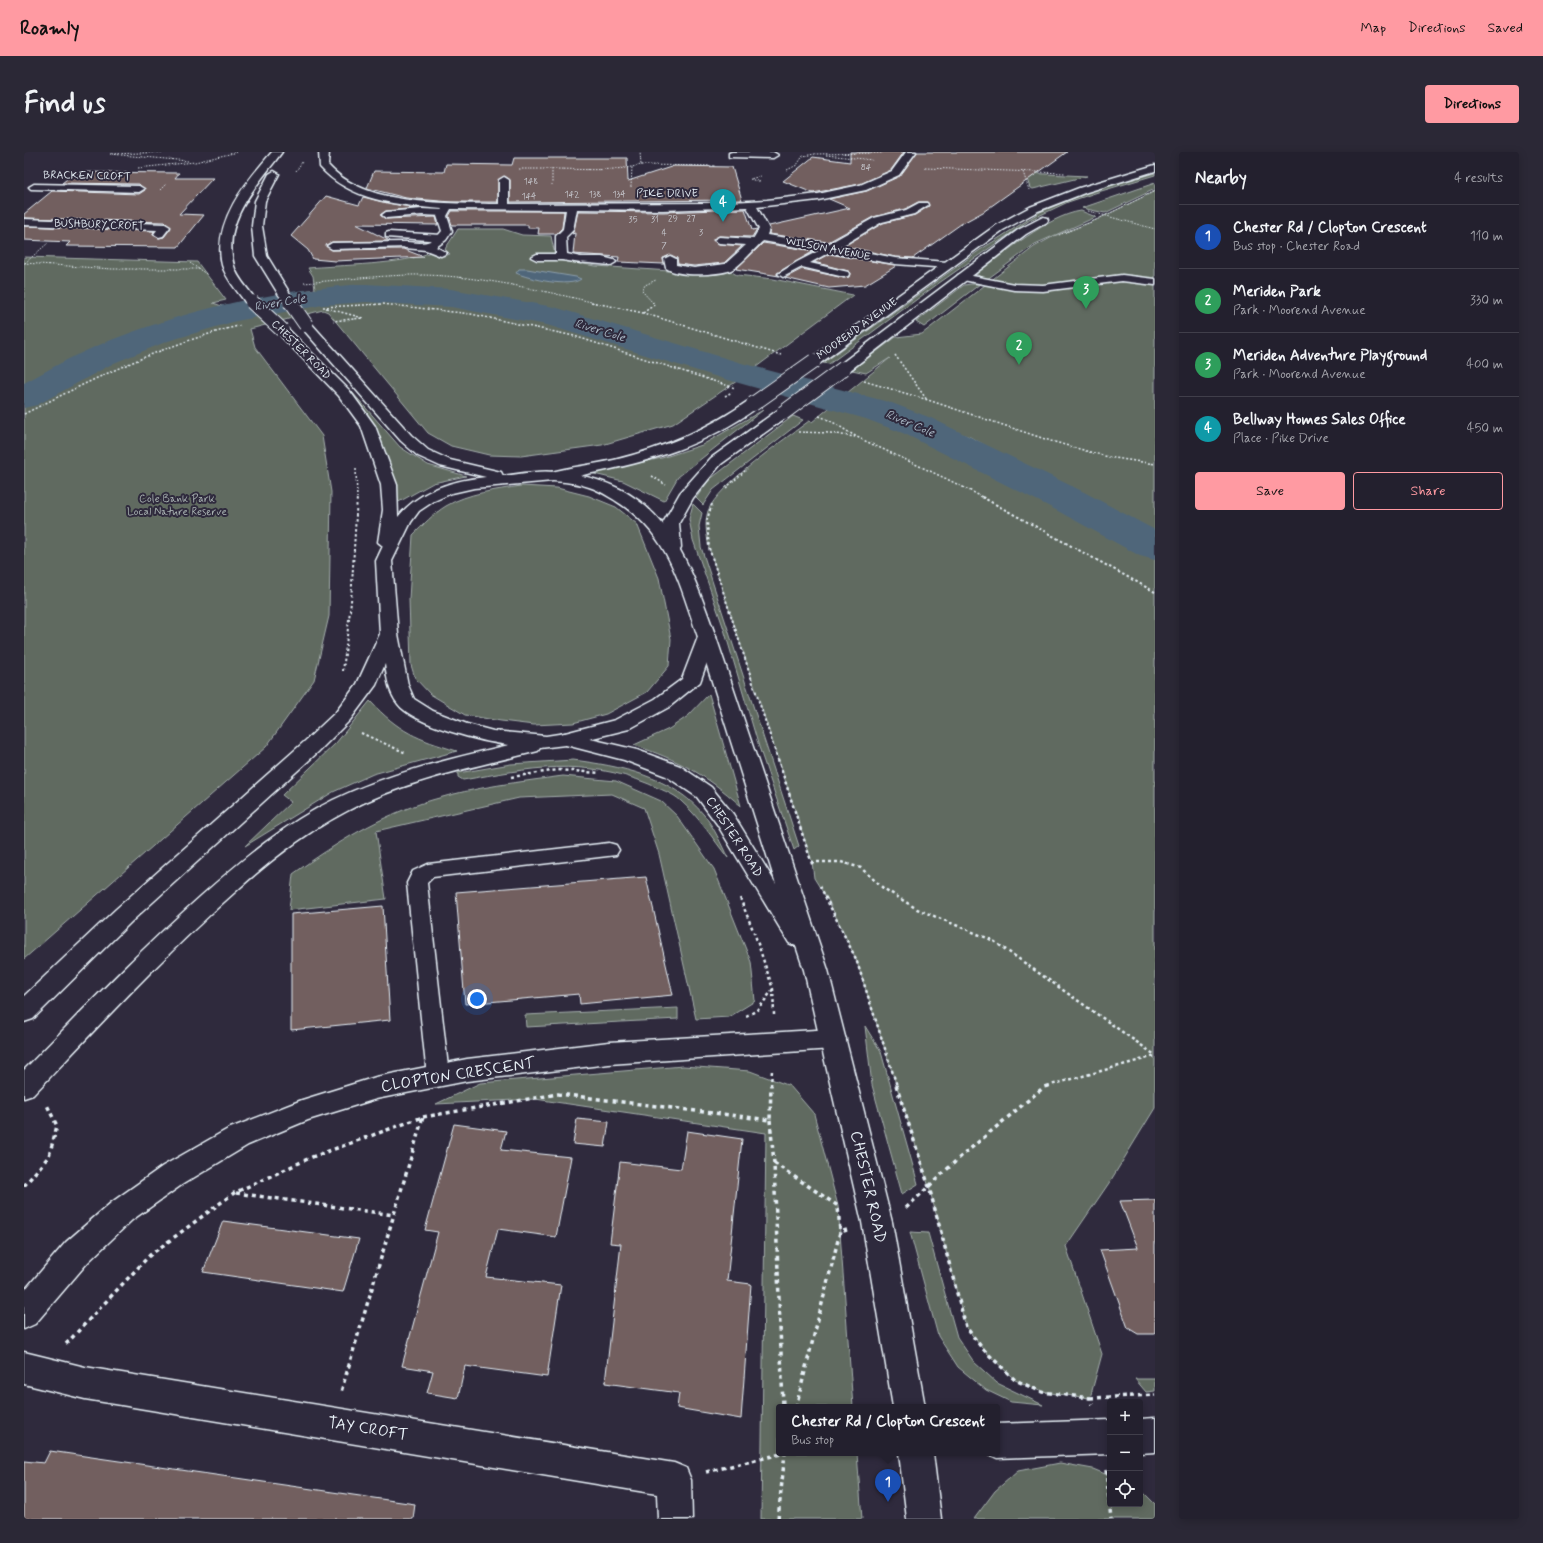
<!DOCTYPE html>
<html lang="en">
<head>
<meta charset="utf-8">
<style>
	:root { --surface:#23202e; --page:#2b2836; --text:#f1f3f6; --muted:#a3a3aa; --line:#403e4a; --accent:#ff9aa2 }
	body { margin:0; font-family:Mynerve,sans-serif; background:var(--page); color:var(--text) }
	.controls { position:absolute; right:12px; bottom:12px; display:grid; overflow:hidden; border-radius:4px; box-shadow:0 2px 10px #0003 }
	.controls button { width:36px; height:36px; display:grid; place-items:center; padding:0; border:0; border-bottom:1px solid var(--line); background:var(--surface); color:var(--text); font:20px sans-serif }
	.you { position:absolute; left:453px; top:847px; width:14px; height:14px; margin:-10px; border:3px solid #fff; border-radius:50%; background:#1a73e8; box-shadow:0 0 0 6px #1a73e833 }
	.badge { display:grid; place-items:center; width:26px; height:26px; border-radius:50%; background:var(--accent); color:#fff; font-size:13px; font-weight:700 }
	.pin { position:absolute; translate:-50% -33px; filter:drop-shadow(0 1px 2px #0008) }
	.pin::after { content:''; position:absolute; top:21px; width:14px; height:12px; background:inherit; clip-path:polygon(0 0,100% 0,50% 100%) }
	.popup { position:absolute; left:752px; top:1252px; width:224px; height:52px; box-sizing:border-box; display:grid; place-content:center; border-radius:4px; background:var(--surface); filter:drop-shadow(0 1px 3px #0005); font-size:13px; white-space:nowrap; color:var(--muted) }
	.popup b { font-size:15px; color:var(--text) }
	.popup::after { content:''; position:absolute; left:50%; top:100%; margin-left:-8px; border:8px solid transparent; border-top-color:var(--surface) }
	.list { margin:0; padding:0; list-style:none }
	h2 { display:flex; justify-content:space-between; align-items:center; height:52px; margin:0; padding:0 16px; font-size:17px }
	h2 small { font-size:13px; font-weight:400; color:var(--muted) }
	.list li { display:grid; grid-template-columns:26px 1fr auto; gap:12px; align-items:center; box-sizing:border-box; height:64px; padding:0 16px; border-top:1px solid var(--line) }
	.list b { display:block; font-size:15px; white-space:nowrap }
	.list p { margin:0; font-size:13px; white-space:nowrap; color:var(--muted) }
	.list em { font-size:13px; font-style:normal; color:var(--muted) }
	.actions { display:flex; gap:8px; padding:12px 16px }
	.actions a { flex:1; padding:9px 0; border:1px solid var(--accent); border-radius:4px; text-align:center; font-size:14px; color:var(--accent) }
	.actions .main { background:var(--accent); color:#111 }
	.icon { flex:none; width:22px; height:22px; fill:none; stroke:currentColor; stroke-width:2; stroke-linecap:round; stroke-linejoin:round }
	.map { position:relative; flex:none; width:1131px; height:1367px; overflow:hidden; border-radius:4px }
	header { display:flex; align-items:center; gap:24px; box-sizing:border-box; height:56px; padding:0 20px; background:var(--accent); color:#111 }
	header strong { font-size:19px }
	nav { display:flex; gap:22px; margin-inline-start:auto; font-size:14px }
	.intro { display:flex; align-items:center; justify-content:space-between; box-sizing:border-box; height:96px; padding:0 24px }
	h1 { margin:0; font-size:28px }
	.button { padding:10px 18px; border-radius:4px; background:var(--accent); color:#111; font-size:14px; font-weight:700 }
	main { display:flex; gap:24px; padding:0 24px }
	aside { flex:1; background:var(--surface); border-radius:4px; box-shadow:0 2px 10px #0003 }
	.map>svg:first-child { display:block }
	.green { fill:#606b60; stroke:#a4aeac }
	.water { fill:#4f667a; stroke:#8c9eac }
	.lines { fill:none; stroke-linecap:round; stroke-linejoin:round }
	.river { fill:#4f667a; fill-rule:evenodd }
	.building { fill:#725f5f; stroke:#e8f1f8 }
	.service-casing { stroke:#e8f1f8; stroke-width:3 }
	.minor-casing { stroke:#e8f1f8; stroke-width:3 }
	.tertiary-casing { stroke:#e8f1f8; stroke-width:3 }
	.secondary-casing { stroke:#e8f1f8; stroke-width:3 }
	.trunk-casing { stroke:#e8f1f8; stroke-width:3 }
	.path-far4 { stroke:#e8f1f8; stroke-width:1; stroke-dasharray:1.5 1.5; stroke-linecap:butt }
	.path-far3 { stroke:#e8f1f8; stroke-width:1.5; stroke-dasharray:2 2; stroke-linecap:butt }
	.path-far2 { stroke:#e8f1f8; stroke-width:2; stroke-dasharray:2.5 2.5; stroke-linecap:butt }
	.path-far1 { stroke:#e8f1f8; stroke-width:2.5; stroke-dasharray:3 3; stroke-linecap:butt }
	.path { stroke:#e8f1f8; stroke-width:3.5; stroke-dasharray:4 4; stroke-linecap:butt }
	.service { fill:#2f2a3d; fill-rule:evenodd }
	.minor { fill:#2f2a3d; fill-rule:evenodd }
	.tertiary { fill:#2f2a3d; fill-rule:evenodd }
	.secondary { fill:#2f2a3d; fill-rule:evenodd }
	.trunk { fill:#2f2a3d; fill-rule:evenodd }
	.tertiary-bridge-casing { stroke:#e8f1f8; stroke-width:16; stroke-linecap:butt }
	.trunk-bridge-far1-casing { stroke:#e8f1f8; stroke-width:12; stroke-linecap:butt }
	.trunk-bridge-casing { stroke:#e8f1f8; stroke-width:16; stroke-linecap:butt }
	.path-bridge { stroke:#e8f1f8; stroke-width:1.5; stroke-dasharray:2 2; stroke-linecap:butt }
	.tertiary-bridge { stroke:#2f2a3d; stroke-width:14 }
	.trunk-bridge-far1 { stroke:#2f2a3d; stroke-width:10 }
	.trunk-bridge { stroke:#2f2a3d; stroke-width:14 }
	.labels { text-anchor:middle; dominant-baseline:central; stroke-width:4; stroke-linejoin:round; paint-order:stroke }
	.far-number-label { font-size:9px; fill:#caccd2 }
	.far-street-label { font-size:11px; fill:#e8f1f8; stroke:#2f2a3d }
	.far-park-label { font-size:11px; fill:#abb5b4; stroke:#2f2a3d }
	.far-water-label { font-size:12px; font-style:italic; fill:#abb9c6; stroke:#2f2a3d }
	.street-label { font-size:13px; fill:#e8f1f8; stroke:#2f2a3d }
	.near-street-label { font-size:16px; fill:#e8f1f8; stroke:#2f2a3d }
</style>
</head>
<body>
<header>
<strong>Roamly</strong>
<nav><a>Map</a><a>Directions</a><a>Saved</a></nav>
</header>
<div class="intro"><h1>Find us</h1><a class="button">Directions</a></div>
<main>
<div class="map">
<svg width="1131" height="1367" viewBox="0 0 1131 1367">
	<rect width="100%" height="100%" fill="#2f2a3d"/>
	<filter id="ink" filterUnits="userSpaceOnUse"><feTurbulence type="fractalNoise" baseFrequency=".025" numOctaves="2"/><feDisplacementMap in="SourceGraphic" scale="8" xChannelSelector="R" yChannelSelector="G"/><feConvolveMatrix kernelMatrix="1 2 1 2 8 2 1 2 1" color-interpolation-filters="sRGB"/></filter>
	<g filter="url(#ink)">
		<path class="green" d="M1001 21 1063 24 1009 37 1006 36Z
			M1131 21V23L1074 40 1044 50 1006 68 915 131 805 212 799 211 956 98 1016 60 1067 39Z
			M1131 31V37L1081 61 1058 56Z
			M1131 39V384L1056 345 946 285 823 241 866 206 842 221 828 218 872 185 898 182 1010 95 1030 84 1072 68Z
			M1057 59 1072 65 1011 92 962 128 952 122C980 102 1023 64 1057 59Z
			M434 77H479L498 83 527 84 532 108 572 114 675 121 704 118 713 123 749 127 829 143 716 227 649 272 578 293 497 304 465 303 427 294 404 281 304 160 299 158 226 177 231 195 298 284 307 340 305 464 290 528 242 595 0 807V105L173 110 202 148 189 151 198 154 291 137 289 124 284 116C313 113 383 113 406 100L420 104 426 102 421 97Z
			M947 132H956L900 175 892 170 940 133Z
			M328 240 376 295 404 313 442 324 409 331 371 352 324 241Z
			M810 252 884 275 928 300 1040 355 1131 403V956L1087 1028 1042 1094 1078 1202 1066 1246 1018 1240 991 1228 958 1196 942 1175 905 1035 832 807 805 750 790 726 788 710 685 396C683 384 680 371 684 359 694 333 761 287 785 269L788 270Z
			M739 258 654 325 640 349 599 329 566 321 638 306 678 293Z
			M769 264 779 268 689 338 679 353 672 346 685 328Z
			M497 334 533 336 565 344 592 355 613 372 635 426 647 487 645 514 623 540 582 562 549 571 510 573 477 569 441 563 406 542 391 526 387 513 385 447 389 383C399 373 409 362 422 354 444 341 472 338 497 334Z
			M669 352 678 361 675 374 677 395 775 694 770 698 735 595 700 477 669 388 665 367Z
			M685 542 717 654C680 621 656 609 610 593L645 577 664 564Z
			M346 549C375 580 393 587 433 599L349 622 309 640 221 694 267 650 258 643 312 591Z
			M549 608C596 614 648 624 680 663 690 675 697 692 704 706 689 687 675 665 657 649 649 641 635 637 625 632 559 605 506 616 439 628L434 625V621L487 612Z
			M539 624 592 629 637 649 653 664 690 717 727 810 731 849 705 865 672 867 635 702 620 656 588 642 495 646 352 679 362 747 265 758 269 722C312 691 357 663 408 648 451 635 495 630 539 624Z
			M654 856V867L502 875 501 863Z
			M841 874 857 900 894 1032 878 1042 848 933Z
			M659 914 726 919 766 934 790 962 814 1054 829 1255H755V1301H833L838 1367H737L742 981 511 947 412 952 456 931Z
			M886 1080 904 1081 933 1185 950 1210 973 1231 1019 1253 987 1250 962 1238 934 1215 914 1184Z
			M1111 1227H1131V1239L1122 1240Z
			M1036 1311 1069 1317 1086 1324V1352H1116L1117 1338 1131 1352V1367H950L971 1339 994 1319Z"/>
		<path class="water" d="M495 117H503L552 125 557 127C546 136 505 127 492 121Z"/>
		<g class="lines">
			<path class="river" d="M342 132 427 137 530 155 721 212 868 251 907 266 1060 340 1131 378V408L1116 404 1032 358 881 282 842 267 697 226 523 173 427 155 342 150 299 153 212 169 144 189 90 211 13 253 0 256V231C22 219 45 206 68 196 155 159 248 138 342 132Z"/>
		</g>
		<path class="building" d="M826 0H880L867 18 836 32 789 41 759 29 789 5 826 10Z
			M893 0H1043L959 60 937 72 889 106 871 105 820 94 859 71 891 63 905 54 903 50H894L881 57 849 65 804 90 745 82V74L826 56 805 47 843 39 876 24Z
			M490 6H603L604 29 650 14 708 15 718 48 486 50V28L481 24 474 28V50H427L382 46 343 36 350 19 420 20 422 12 488 13Z
			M52 20 155 21 151 26H189L155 62 180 63 154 95 42 94 46 90 0 88V74L130 79 129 83 135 86 140 85 147 76 141 70 0 66V62L28 39 115 42 121 38 115 32 38 31Z
			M302 44 335 53 339 45 368 52 393 56 362 59 356 63 362 67 412 65 414 73 332 72 366 89 308 90 302 93 308 98 379 97 400 105 311 109 289 107 284 98 267 84Z
			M721 57 728 78 733 77 728 85 695 84 689 87 695 92 718 94 700 111 670 114 654 112 653 106 647 103 639 106 640 112 594 110 595 105 549 102 551 81 548 82 550 78 554 59 639 60Z
			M428 59H540L538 76 532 82H514L515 76H504V73H428L425 64Z
			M739 91 790 99 753 121 755 124 712 117Z
			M805 102 871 113 872 114 841 133 805 136 761 126 778 117 820 126 825 125 826 121 824 119 790 110Z
			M622 725 649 843 556 852 555 842 441 852 432 740Z
			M359 754 366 868 267 878V762Z
			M553 967 585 970 581 995 549 992Z
			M430 972 482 979 477 998 547 1005 532 1085 474 1077 462 1125 537 1133 523 1225 441 1214 434 1246 403 1241 409 1219 378 1214 414 1080 401 1078Z
			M663 979 718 987 703 1129 727 1132 717 1267 653 1256 655 1241 581 1231 597 1092 586 1091 596 1010 657 1017Z
			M1131 1048V1182H1114L1104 1176 1076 1098 1114 1096 1096 1049Z
			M199 1069 335 1087 319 1140 179 1120Z
			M26 1299 391 1352 389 1367H0V1309L20 1311Z"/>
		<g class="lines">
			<defs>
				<path id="service" d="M398 57 419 58 423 61 419 64 398 63 362 66 358 63 362 60Z
					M365 80 418 83 423 86 418 89 362 85V81Z
					M381 90 384 91V95L308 97 303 94 308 91Z
					M806 93 809 94V98L786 111 824 120 825 122 824 124 820 125 778 115 759 125 754 122 773 110Z
					M557 105H578L590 108 592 110 587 113 554 110 552 108 554 106Z
					M938 122 990 132 1019 133 1098 123 1131 127V133L1098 129 1019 139 990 138 934 127 933 125 934 123Z
					M585 691 592 693 595 698 592 703 409 725 403 731 425 924 422 931 414 933 406 931 403 924 383 731 389 719 404 712Z"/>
				<path id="minor" d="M295 0H305L304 13C341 54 418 51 470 52H475V28L480 25 485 28V52L689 51 743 48 794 42 836 33 868 19 882 0H892L875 23 842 38 794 48 733 55 745 77 743 83 804 92 850 66 882 58 895 51H903L904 53 890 62 858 70 816 95 871 106 923 110 929 113 923 116 871 112 739 89C731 96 716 114 707 118 693 123 654 125 642 116L640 107 646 104 652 107V113L670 116 701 112 722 93 695 91 690 88 695 85 729 87 735 77 723 55 639 58 553 57 549 78 542 85 543 102 561 106 563 108 557 111 538 108H513L507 105 513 102H532V84L539 77 542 58 427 57 423 64 428 79 422 88 412 95 423 101 417 104 402 98 381 96 376 93C383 84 402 101 418 79L413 64 418 57C375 53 326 49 296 15Z
					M708 0H749L754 3 749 6 705 5V1Z
					M10 32 115 34 120 37 115 40 7 37 5 35Z
					M0 67 141 72 146 75 139 84 135 85 130 82 133 78 0 73Z
					M809 877 818 880 822 887 818 894 809 897 585 912 443 929 352 947 284 968 224 993 159 1032 108 1068 64 1110 11 1172 0 1177V1139L42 1090 88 1050 139 1014 204 977 278 948 352 925 443 907 585 890Z
					M0 1200 61 1215 650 1311 662 1316 667 1328 668 1367H634L633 1342 61 1247 0 1232Z"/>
				<path id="tertiary" d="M1131 13V19L1063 40 1014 59 979 78 795 212H785L783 209 971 74 1006 55 1055 36Z
					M1019 65 1023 66 1024 68 1023 70 1002 82 825 219H815L813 216 815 213 994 78Z
					M729 248 734 249 736 252 734 255C682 293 626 310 563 322 551 325 535 330 524 327L521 324 524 321C545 315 568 313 590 308 639 296 683 278 724 249Z
					M759 257 764 258 766 261 764 264 697 312 669 346 655 371 657 395 655 399 649 400 643 399 641 395 639 371 656 341 687 306 754 258Z
					M1131 1266V1300L1116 1301V1267Z
					M1086 1268V1302L973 1306 962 1301H973V1272Z"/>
				<path id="secondary" d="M683 480 689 481 692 485 804 818 868 1070 901 1255H869L838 1070 780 818 772 794 765 791 693 672 673 645 642 624 600 608 534 591 531 587 534 583 541 581 613 598 656 614 687 635 709 662 752 732 674 485 677 481Z
					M875 1301H909L917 1367H883Z"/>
				<path id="trunk" d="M248 0H258C234 33 197 68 210 114 213 126 224 136 231 147L225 151 221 150C213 138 202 127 198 113 188 70 222 30 248 0Z
					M250 19 255 22 241 49 238 74 243 104 265 140 259 144 255 143 231 104 228 74 231 49 245 22Z
					M282 169 286 170 387 283 404 298 426 308 477 320 479 324C496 322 514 318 531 320 637 329 661 398 692 485L676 530 645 555 605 577 541 593 516 596 514 599C450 615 382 628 323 659 273 685 231 721 190 759 127 817 69 880 9 943L0 946V918C58 859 115 799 177 744 218 708 260 672 309 648 365 621 425 607 485 593 459 590 390 573 374 552 365 541 363 526 361 512L352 533 326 568 294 600 108 769 9 867 0 870V844L92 757 280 590 312 560 333 532 356 482 352 409 359 394 354 390 359 358 357 333 337 274 315 244 254 181 252 178 254 175H262L325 238 351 274 373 333 374 365C395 338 430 328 462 325L416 314 394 304 377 289 278 176 276 173ZM529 329C541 330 554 331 565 335 575 338 584 344 592 349 645 382 655 430 674 485L658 527 631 547 591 568 541 581 522 584 469 579 443 572 409 559 390 547 384 533 374 482 368 409 387 370 395 359 410 349 428 341 450 336Z"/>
			</defs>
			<use href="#service" class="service-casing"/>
			<use href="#minor" class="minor-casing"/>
			<use href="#tertiary" class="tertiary-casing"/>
			<use href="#secondary" class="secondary-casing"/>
			<use href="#trunk" class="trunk-casing"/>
			<path class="path-far4" d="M147 0 86 2 164 9
				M802 3 849 8
				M617 13 692 14
				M114 16 171 10 214 0
				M901 16 1041 21
				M495 17H528V33
				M528 17C558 17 588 20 617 13L616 0
				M763 18 773 13 779 4 791 2 859 1
				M272 19 278 10
				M999 20 1005 38
				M736 30 726 27 737 24
				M607 35 608 15
				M136 38 142 32
				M1064 59 1131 77
				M1035 83 1072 68 1131 39
				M0 111 88 117H176
				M1 111 24 91
				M166 111 182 122
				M280 131C315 128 351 124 386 123 448 122 511 137 572 151
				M629 151 618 139 621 133 632 128"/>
			<path class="path-far3" d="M567 150 619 161 757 203
				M299 155 359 152 447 162 550 184 711 236
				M302 156 339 166 309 169
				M619 161 630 153 629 150
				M871 203 903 248
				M840 229 904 248 1027 289 1084 305 1131 312
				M0 262C71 226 140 192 218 173
				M795 264C810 269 821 279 835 286 877 306 919 324 960 346
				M774 280 806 281 831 285
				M332 317 333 346
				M628 324 642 333
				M702 336 723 317"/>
			<path class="path-far2" d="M958 345 1131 440
				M688 352 683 368 685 396 752 602
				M319 519 327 450 333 345
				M337 581 382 601"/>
			<path class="path-far1" d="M752 601 789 715
				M487 625 534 618 576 621
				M787 710H817L837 716 859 736 893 757 968 788 1131 903
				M796 734 832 807 873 934
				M716 746 731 783 749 837 750 863
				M722 864 734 858 749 837
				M747 934 748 918
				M1023 934 1131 904"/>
			<path class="path" d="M872 933 905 1035 942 1175 958 1196 991 1228 1018 1240 1066 1246 1068 1253
				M399 965 534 942 746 968 747 933
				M746 968 750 1011 759 1255
				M750 1011 814 1054 816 1080
				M0 1034 25 1004 33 974 23 953
				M212 1041 370 1063
				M882 1056 934 1007 1020 935 1027 933
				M42 1192 126 1103 210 1041 288 1005 399 965 317 1240
				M1066 1246 1131 1243
				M772 1255 816 1080 823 1078
				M1082 1318 1087 1367
				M682 1320 761 1301
				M754 1367 761 1301"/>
			<use href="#service" class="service"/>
			<use href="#minor" class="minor"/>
			<use href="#tertiary" class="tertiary"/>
			<use href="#secondary" class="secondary"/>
			<use href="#trunk" class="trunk"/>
			<defs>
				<path id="tertiary-bridge" d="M729 252 790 209
					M759 261 820 216"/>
				<path id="trunk-bridge-far1" d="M259 140 266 151
					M225 147 229 151"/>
				<path id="trunk-bridge" d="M228 150 258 178
					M266 150 282 173"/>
			</defs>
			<use href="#tertiary-bridge" class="tertiary-bridge-casing"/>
			<use href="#trunk-bridge-far1" class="trunk-bridge-far1-casing"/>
			<use href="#trunk-bridge" class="trunk-bridge-casing"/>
			<path class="path-bridge" d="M701 244 708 240"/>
			<use href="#tertiary-bridge" class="tertiary-bridge"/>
			<use href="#trunk-bridge-far1" class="trunk-bridge-far1"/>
			<use href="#trunk-bridge" class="trunk-bridge"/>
		</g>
	</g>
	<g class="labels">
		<g class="far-number-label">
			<text x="842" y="15">84</text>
			<text x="507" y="29">148</text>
			<text x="548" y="42">142</text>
			<text x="571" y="42">138</text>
			<text x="595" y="42">134</text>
			<text x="505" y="44">144</text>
			<text x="649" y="66">29</text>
			<text x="667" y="66">27</text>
			<text x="609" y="67">35</text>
			<text x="631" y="67">31</text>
			<text x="677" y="80">3</text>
			<text x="640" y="81">4</text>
			<text x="640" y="93">7</text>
		</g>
		<g class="far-street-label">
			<text transform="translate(63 24) rotate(1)">BRACKEN CROFT</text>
			<text x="643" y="42">PIKE DRIVE</text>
			<text transform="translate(75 73) rotate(2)">BUSHBURY CROFT</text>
			<text transform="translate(804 97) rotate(11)">WILSON AVENUE</text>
			<text transform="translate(833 177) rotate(-36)">MOOREND AVENUE</text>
			<text transform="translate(277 198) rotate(45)">CHESTER ROAD</text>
		</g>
		<g class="far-park-label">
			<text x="153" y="347">Cole Bank Park<tspan x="153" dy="13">Local Nature Reserve</tspan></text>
		</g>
		<g class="far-water-label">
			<text transform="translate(256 151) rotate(-10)">River Cole</text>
			<text transform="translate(576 179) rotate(17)">River Cole</text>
			<text transform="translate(886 272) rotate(23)">River Cole</text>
		</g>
		<g class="street-label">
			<text transform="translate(710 685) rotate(57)">CHESTER ROAD</text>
		</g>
		<g class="near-street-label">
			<text transform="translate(434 923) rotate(-9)">CLOPTON CRESCENT</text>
			<text transform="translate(844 1035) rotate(77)">CHESTER ROAD</text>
			<text transform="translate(344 1277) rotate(9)">TAY CROFT</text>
		</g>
	</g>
</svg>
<div class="controls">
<button>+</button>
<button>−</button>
<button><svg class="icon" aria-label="locate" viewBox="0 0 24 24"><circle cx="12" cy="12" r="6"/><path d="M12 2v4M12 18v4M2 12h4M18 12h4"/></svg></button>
</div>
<div class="you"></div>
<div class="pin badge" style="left:864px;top:1350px;background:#1a4fb4">1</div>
<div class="popup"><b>Chester Rd / Clopton Crescent</b>Bus stop</div>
<div class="pin badge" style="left:995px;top:213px;background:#2e9e5b">2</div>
<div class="pin badge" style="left:1062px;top:157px;background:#2e9e5b">3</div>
<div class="pin badge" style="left:699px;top:70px;background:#0f9aa8">4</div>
</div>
<aside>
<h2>Nearby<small>4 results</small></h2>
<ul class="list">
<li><span class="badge" style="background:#1a4fb4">1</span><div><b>Chester Rd / Clopton Crescent</b><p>Bus stop · Chester Road</p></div><em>110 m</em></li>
<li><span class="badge" style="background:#2e9e5b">2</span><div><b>Meriden Park</b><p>Park · Moorend Avenue</p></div><em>330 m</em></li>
<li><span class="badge" style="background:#2e9e5b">3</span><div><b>Meriden Adventure Playground</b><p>Park · Moorend Avenue</p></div><em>400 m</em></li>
<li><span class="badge" style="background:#0f9aa8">4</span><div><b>Bellway Homes Sales Office</b><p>Place · Pike Drive</p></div><em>450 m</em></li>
</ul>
<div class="actions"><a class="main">Save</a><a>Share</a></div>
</aside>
</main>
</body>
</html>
